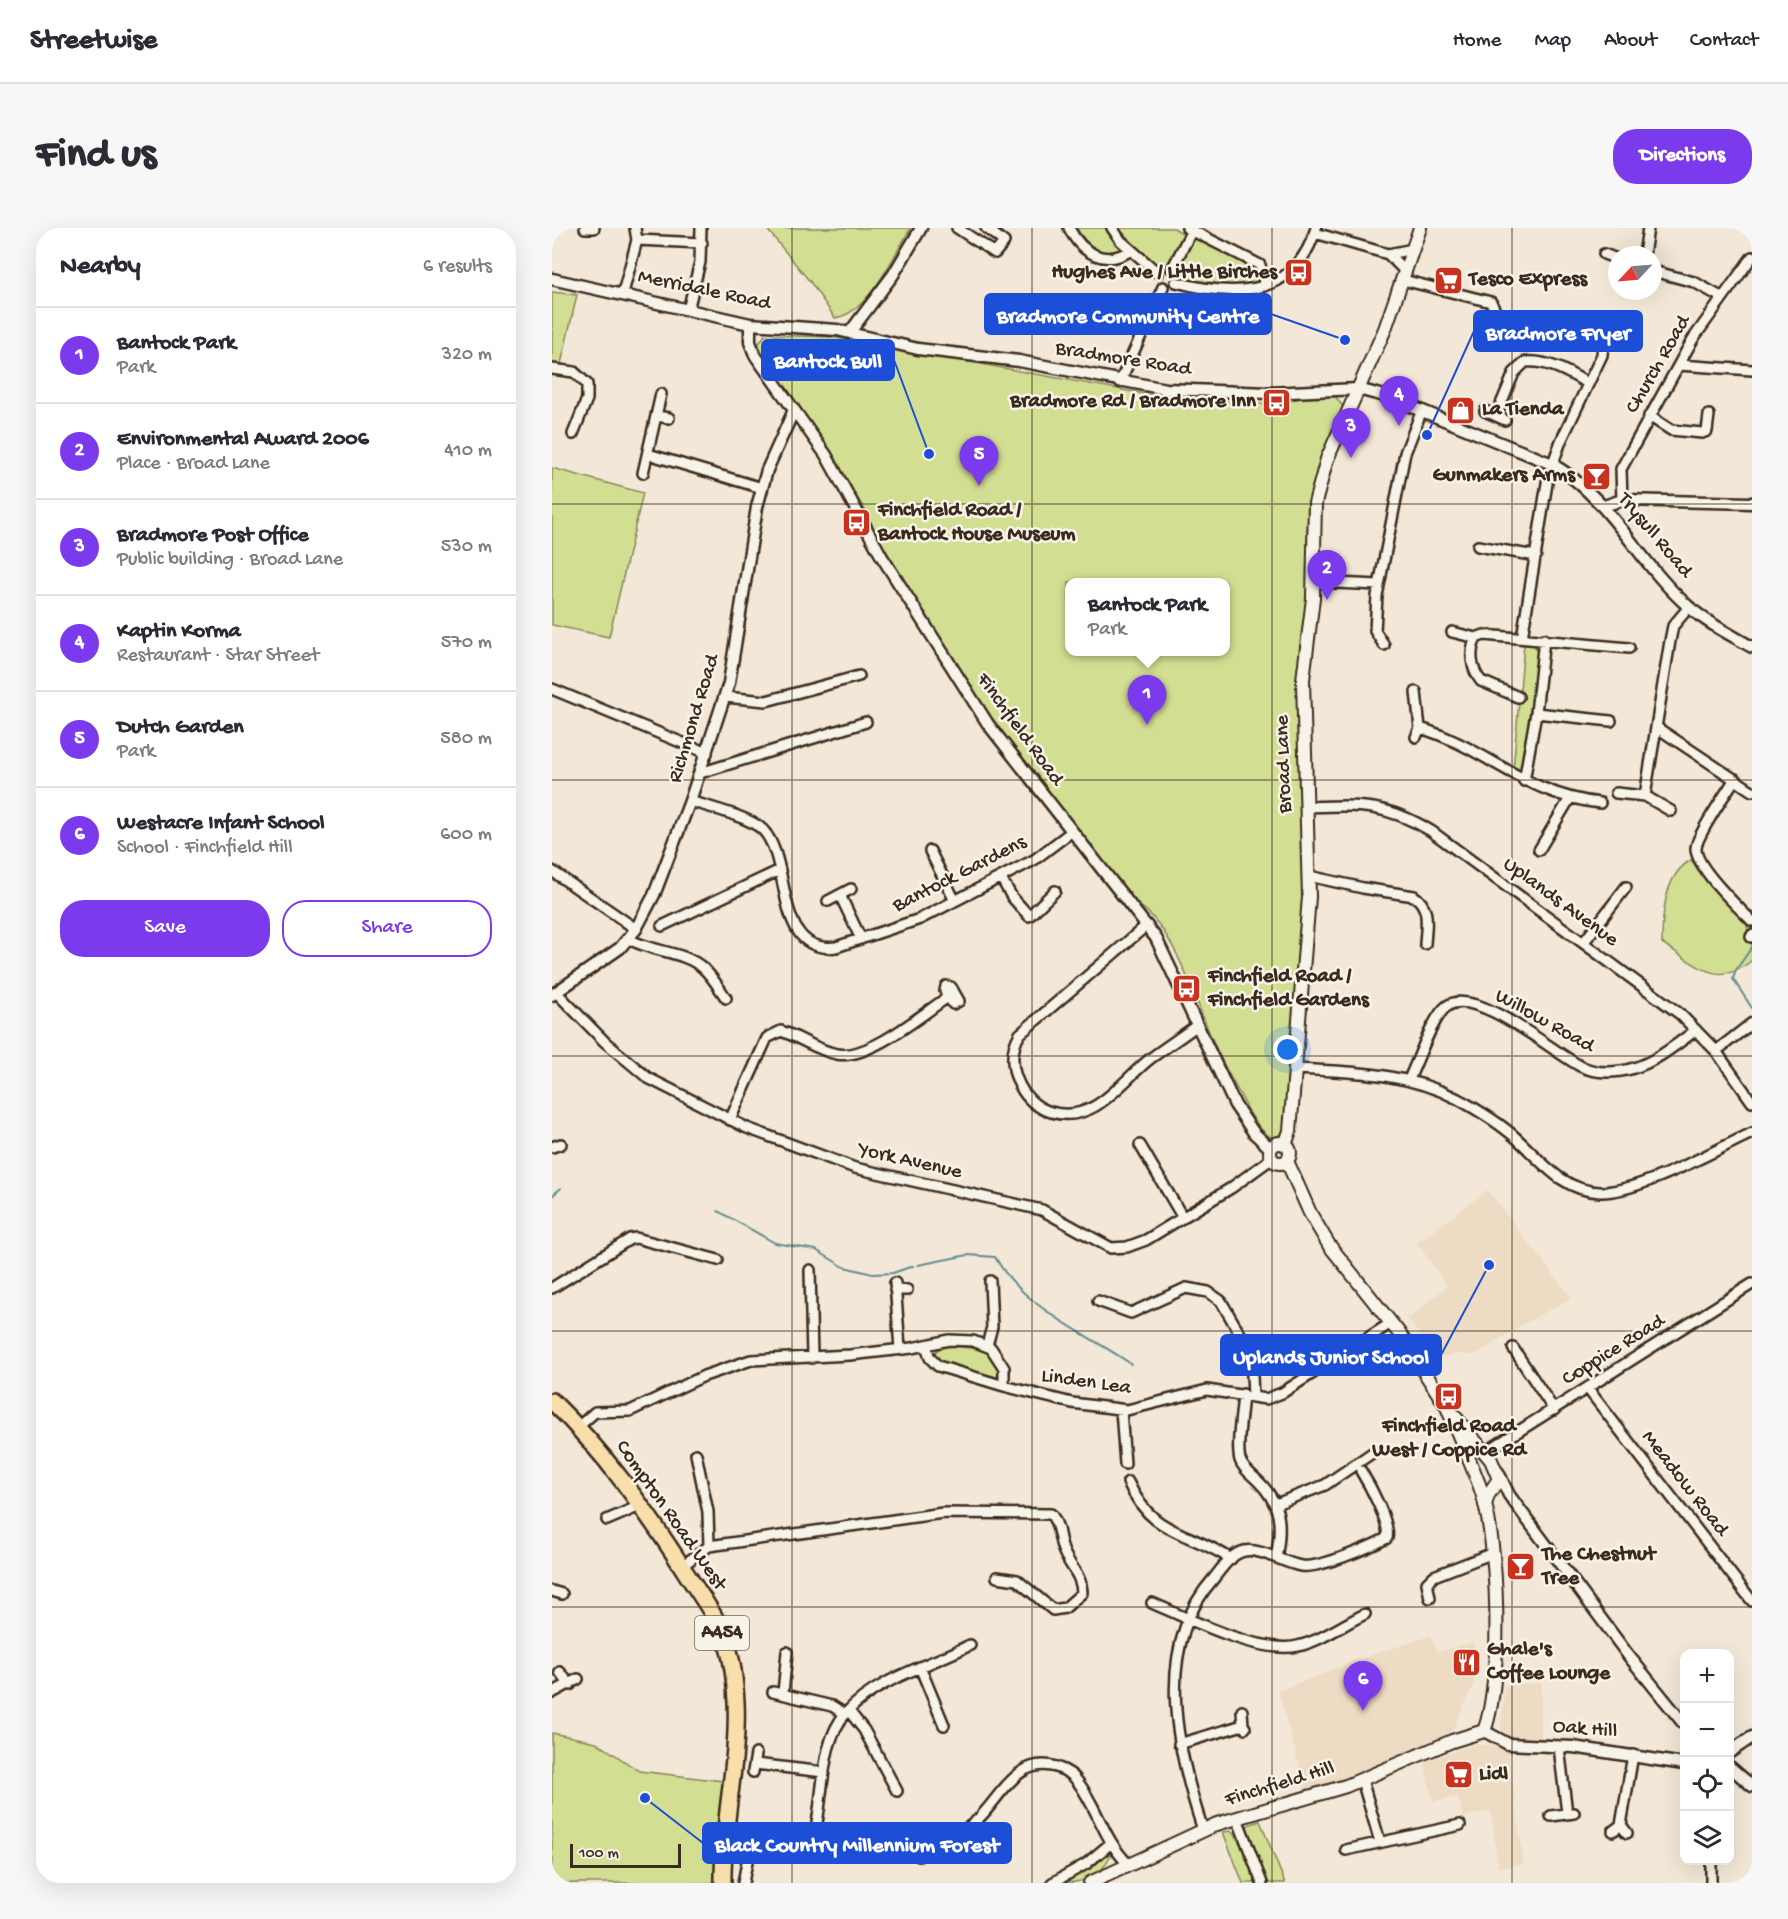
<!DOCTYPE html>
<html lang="en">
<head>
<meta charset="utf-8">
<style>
	:root { --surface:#fff; --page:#f7f7f7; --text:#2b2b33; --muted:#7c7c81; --line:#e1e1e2; --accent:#7c3aed }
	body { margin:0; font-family:"Gochi Hand",sans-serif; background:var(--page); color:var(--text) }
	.controls { position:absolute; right:18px; bottom:18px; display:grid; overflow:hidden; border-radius:12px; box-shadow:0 6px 24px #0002 }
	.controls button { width:54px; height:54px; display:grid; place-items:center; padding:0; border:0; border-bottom:2px solid var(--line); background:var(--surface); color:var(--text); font:30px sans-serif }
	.compass { position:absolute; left:1056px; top:18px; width:54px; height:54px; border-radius:50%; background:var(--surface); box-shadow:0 6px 24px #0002; rotate:244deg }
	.scale { position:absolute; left:18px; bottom:15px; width:111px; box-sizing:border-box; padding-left:6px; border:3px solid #3b2a1e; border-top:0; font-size:16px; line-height:21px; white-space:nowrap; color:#3b2a1e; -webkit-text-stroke:4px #f7f3e8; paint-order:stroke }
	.you { position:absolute; left:736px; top:822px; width:21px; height:21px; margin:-15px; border:4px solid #fff; border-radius:50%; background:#1a73e8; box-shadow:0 0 0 9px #1a73e833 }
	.badge { display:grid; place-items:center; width:39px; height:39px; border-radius:50%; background:var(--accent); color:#fff; font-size:20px; font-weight:700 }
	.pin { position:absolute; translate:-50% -50px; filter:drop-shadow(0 2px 3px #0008) }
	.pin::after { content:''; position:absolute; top:32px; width:21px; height:18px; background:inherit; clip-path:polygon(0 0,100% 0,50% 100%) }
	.popup { position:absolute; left:513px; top:350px; width:165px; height:78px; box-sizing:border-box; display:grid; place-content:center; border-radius:12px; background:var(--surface); filter:drop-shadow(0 2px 4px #0005); font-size:20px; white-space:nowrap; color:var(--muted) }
	.popup b { font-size:22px; color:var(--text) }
	.popup::after { content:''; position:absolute; left:50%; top:100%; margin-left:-12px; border:12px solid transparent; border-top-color:var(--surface) }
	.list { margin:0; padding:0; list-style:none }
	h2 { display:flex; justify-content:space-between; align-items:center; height:78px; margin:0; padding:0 24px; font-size:26px }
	h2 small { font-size:20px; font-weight:400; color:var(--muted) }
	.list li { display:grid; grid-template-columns:39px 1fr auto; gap:18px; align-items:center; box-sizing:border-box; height:96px; padding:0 24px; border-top:2px solid var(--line) }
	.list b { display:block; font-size:22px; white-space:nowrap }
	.list p { margin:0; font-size:20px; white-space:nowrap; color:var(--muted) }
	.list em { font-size:20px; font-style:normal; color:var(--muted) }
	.actions { display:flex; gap:12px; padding:18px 24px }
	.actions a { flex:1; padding:14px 0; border:2px solid var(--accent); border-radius:24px; text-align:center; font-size:21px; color:var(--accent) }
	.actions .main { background:var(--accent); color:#fff }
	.icon { flex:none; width:33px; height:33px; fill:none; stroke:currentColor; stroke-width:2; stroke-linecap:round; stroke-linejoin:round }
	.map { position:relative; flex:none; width:1200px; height:1655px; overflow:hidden; border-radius:24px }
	header { display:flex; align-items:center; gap:36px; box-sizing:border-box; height:84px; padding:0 30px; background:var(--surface); border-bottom:2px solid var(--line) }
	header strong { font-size:28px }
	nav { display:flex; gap:33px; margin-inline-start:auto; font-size:21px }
	.intro { display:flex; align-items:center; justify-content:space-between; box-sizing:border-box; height:144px; padding:0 36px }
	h1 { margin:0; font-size:42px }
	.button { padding:15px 27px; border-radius:24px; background:var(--accent); color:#fff; font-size:21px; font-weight:700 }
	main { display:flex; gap:36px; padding:0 36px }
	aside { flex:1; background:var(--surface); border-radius:24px; box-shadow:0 6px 24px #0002 }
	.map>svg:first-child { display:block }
	.built { fill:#eedbc3 }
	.green { fill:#d2df92; stroke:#868458; stroke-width:1.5; fill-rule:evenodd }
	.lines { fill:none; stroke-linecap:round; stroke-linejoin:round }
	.stream { stroke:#638b90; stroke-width:2 }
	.minor-casing { stroke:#3b2a1e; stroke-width:14 }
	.tertiary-casing { stroke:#3b2a1e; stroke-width:15 }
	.secondary-casing { stroke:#3b2a1e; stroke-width:16 }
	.trunk-casing { stroke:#3b2a1e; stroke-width:20 }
	.minor { stroke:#f7f3e8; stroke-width:9 }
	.tertiary { stroke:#f7f3e8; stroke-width:10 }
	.secondary { stroke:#f7f3e8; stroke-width:12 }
	.trunk { stroke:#f8deab; stroke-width:15 }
	.grid { fill:none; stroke:#3b2a1e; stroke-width:1.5; stroke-opacity:0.55 }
	.labels { text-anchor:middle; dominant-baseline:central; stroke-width:5; stroke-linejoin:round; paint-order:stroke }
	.shield { fill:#f7f3e8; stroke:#73665b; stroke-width:1.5 }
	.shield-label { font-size:20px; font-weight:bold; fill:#3b2a1e }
	.poi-label { font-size:21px; font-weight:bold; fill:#3b2a1e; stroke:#f7f3e8; text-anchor:start }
	.street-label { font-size:21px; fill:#3b2a1e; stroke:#f7f3e8 }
	.leader { fill:none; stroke:#1d4ed8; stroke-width:2 }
	.callout-dot { fill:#1d4ed8; stroke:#f7f3e8; stroke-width:2 }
	.callout { fill:#1d4ed8; stroke:#1d4ed8; stroke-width:2 }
	.callout-label { font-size:22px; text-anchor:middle; font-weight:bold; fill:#fff }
</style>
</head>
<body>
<header>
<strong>Streetwise</strong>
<nav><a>Home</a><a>Map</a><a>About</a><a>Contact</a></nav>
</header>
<div class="intro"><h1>Find us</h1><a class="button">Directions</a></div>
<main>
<aside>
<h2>Nearby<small>6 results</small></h2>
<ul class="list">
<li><span class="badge">1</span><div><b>Bantock Park</b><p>Park</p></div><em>320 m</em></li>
<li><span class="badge">2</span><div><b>Environmental Award 2006</b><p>Place · Broad Lane</p></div><em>410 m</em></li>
<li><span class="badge">3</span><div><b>Bradmore Post Office</b><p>Public building · Broad Lane</p></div><em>530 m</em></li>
<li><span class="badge">4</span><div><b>Kaptin Korma</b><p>Restaurant · Star Street</p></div><em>570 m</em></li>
<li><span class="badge">5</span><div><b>Dutch Garden</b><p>Park</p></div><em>580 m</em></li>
<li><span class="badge">6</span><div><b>Westacre Infant School</b><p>School · Finchfield Hill</p></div><em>600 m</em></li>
</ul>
<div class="actions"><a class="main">Save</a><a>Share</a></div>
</aside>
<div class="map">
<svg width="1200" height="1655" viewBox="0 0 1200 1655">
	<rect width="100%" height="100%" fill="#f3e8d7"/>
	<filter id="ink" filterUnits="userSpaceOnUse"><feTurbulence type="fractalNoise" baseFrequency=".0167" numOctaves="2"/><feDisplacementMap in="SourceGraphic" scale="12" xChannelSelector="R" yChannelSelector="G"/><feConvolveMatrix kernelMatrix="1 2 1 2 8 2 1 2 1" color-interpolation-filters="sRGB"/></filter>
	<g filter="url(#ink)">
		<path class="built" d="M935 962 1020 1070 970 1097 923 1127 905 1126 884 1130 856 1091 895 1058 865 1015Z
			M878 1408 886 1424 921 1414 922 1457 900 1503 886 1513 808 1549 755 1565 726 1463 805 1432Z
			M989 1455V1512L948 1508 953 1457Z
			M922 1516 951 1518 956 1523 972 1636 946 1640 939 1583 911 1589 906 1569 881 1574 872 1534Z"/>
		<path class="green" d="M214 0H359C342 26 318 85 283 90L259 55Z
			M524 0H556L568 21C548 31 535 17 524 0Z
			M566 0H622L635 8 620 36 605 39Z
			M644 10 703 40 707 47V55L667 60 629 52 624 40Z
			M0 64 25 67 9 136 0 135Z
			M213 107 279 109 605 168 724 177 748 170 771 168 784 169 791 179 771 228 758 276 755 302 757 337 754 649 733 905 720 910C706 902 697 884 690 870 680 852 669 833 661 813 643 773 622 696 583 675L467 531 427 476 378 393 332 323 313 282 207 125V115ZM517 354H673V424H517Z
			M0 240 91 265 57 409 0 397Z
			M972 416 982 417 986 425 971 540 967 543 961 542Z
			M1139 632 1194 693 1196 703 1200 706V732C1167 763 1141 734 1110 715 1110 688 1112 647 1139 632Z
			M401 1118 435 1122 447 1139 448 1145 442 1151 422 1147 384 1133 382 1125 388 1120Z
			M0 1505 44 1514 87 1543 171 1553 165 1655H0Z
			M708 1593 733 1655H715L694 1603 696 1597Z
			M679 1603 689 1616 705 1655H691L671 1604Z
			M553 1623 558 1628C548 1651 531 1655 507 1655Z"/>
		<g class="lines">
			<path class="stream" d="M1200 719 1184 742 1181 751 1200 780
				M0 968 9 960
				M166 983 223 1015 264 1022 292 1039 321 1046 341 1045 361 1038
				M366 1037 416 1027 443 1029C471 1080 533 1104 579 1136"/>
			<defs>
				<path id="minor" d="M33 0H42
					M405 0 443 25 452 14 434 0
					M517 0C530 26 554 39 579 22
					M560 0 569 13 606 45
					M635 0 708 37 713 58
					M763 5 836 26 861 21
					M85 12 150 15
					M836 26 854 44
					M1052 26 1065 31
					M1092 27 1096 0
					M620 41 641 0
					M1101 43 1142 54 1169 69
					M851 52 939 74 942 80 940 95
					M624 54C683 70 744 69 764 0
					M71 65 85 12 83 0
					M136 82 148 34 149 0
					M1127 137 1200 142
					M0 141 22 144 35 156V171L21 206
					M568 154 611 59
					M933 183 953 192
					M104 188 117 190
					M944 188 962 145 973 134C996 132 1016 144 1035 155
					M1097 188 1119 202 1150 205 1155 203 1157 187
					M96 226 210 260
					M91 245 109 166
					M1070 272 1069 241 1141 111 1200 29
					M926 318 984 328
					M762 354 827 357
					M900 404 924 410
					M970 410 996 249 1009 213 1050 127 1051 115 1039 91
					M832 417 823 403 825 368 853 225 870 182
					M0 461 155 525
					M864 464 868 500 864 509
					M173 469 214 473 307 448
					M966 469 929 453C919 441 917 424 924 410L932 407 1077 420
					M984 485 1059 493
					M1104 499 1200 563
					M868 500C935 520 973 567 1048 575
					M148 545 314 494
					M1183 551C1174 565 1145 607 1144 620 1143 639 1187 680 1200 693
					M972 553 984 485 992 411
					M1064 565 1093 568 1119 583
					M1093 568 1118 413 1121 398 1137 379
					M138 573C157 579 198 589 211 602 241 634 221 727 284 719L368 691 482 632 519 604
					M754 579C807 577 833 575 879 603L1128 786 1164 823 1200 874
					M987 622 1018 570
					M378 623 403 673
					M0 643 84 701
					M757 648 811 660 862 668C879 679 874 698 873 716
					M449 650 460 669 477 688 503 663
					M288 667 309 711
					M276 673 299 661
					M595 697 468 806C458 822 459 841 468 858 475 871 485 880 499 884 543 897 569 853 599 830 614 819 629 809 644 798
					M110 698 228 642
					M1199 709 1200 707
					M77 711C99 724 132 723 151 740 160 748 167 760 174 770
					M1032 714 1074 659
					M4 764 53 814 96 850 195 900 303 940 490 982 559 1020 575 1019 594 1012 679 960 719 931
					M1164 823 1200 795
					M742 841C799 844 854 844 906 871 926 882 946 894 963 909 989 932 1010 963 1048 964 1087 965 1163 922 1200 905
					M857 851C865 835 881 788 895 778 924 758 1001 824 1028 838 1040 844 1055 845 1069 843 1098 839 1121 819 1144 802
					M178 892 215 810 229 803C248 809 266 823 285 826 317 832 370 786 396 769L393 763 394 758 399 759 407 773 401 776 396 769
					M588 917 631 990
					M0 919 9 916
					M258 1042 260 1130
					M343 1055 348 1121
					M0 1060 78 1011 84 1010 166 1032
					M343 1062H355
					M546 1073 579 1085 634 1060 656 1064 669 1073 699 1125 701 1169
					M374 1117 378 1130 386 1138 452 1158
					M435 1117 440 1099 438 1053
					M961 1120 1002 1182
					M1036 1161 1200 1373
					M691 1166C690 1183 684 1217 688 1232 691 1241 700 1247 706 1253 730 1276 730 1299 724 1330
					M569 1182 573 1236
					M26 1199 43 1184 78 1183 152 1148 199 1132 298 1127 360 1120 397 1112 421 1113 439 1120 452 1140V1158L520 1175 575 1182 655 1162 714 1171 730 1165 839 1095
					M932 1225 1200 1056
					M144 1226 156 1284 157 1318
					M576 1254C601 1309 634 1301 679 1331
					M724 1276 773 1257 823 1223
					M55 1292 90 1277
					M130 1338 157 1318 391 1285 499 1286C508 1298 506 1308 511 1322 517 1338 530 1347 530 1365L513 1380 501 1382 465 1352 445 1349
					M0 1363 10 1366
					M878 1370 875 1355 882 1348 941 1325
					M600 1375C636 1390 708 1427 746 1418 769 1413 792 1396 813 1386
					M368 1439 392 1497
					M8 1444 18 1457
					M221 1464 280 1478 293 1486
					M0 1465 26 1451
					M231 1465 235 1424
					M297 1483 312 1502 345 1563
					M690 1483 691 1497 693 1500
					M627 1516 691 1497
					M1007 1519 1015 1585
					M203 1536 272 1544
					M201 1544 204 1526
					M810 1552 828 1614
					M999 1588 1022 1585
					M685 1590 710 1655
					M1069 1597 1081 1527
					M651 1602C625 1523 600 1420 662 1350 670 1340 679 1326 692 1323 710 1320 731 1335 749 1338 767 1341 818 1319 835 1310 839 1296 817 1256 809 1243
					M1061 1603 1069 1597 1075 1605
					M171 1614 245 1627C252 1624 258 1620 261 1612 273 1574 266 1516 294 1485 326 1450 377 1438 418 1417
					M794 1622 908 1597
					M367 1628C385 1617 406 1608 422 1595 447 1574 463 1527 504 1539 513 1542 521 1546 526 1554 546 1581 552 1612 576 1636
					M191 1655 198 1618
					M500 1655 534 1636 558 1616
					M1159 1655V1632"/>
				<path id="tertiary" d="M0 51 198 96 285 102 366 121 467 133 614 161 716 165 806 161 836 169 1000 236C1059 270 1086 335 1137 379 1155 395 1179 407 1200 419
					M198 96V114L203 127 274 227 330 329 436 496 604 710 683 877 702 905 719 921
					M298 104 341 47 369 0
					M1052 278 1070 272 1200 275
					M0 767 68 720 84 701 102 667 138 573 177 455 205 279 215 242 242 182
					M946 1244 957 1267 1076 1427 1132 1496
					M932 1503 956 1516 1021 1519 1132 1536
					M1178 1524 1200 1509
					M1178 1539 1200 1558"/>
				<path id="secondary" d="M718 925a10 10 0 1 1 20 0a10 10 0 1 1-20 0Z
					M733 917 738 903 757 669 751 452 761 370 763 275 775 231 833 101 868 0
					M735 933 758 985 777 1017 847 1105 895 1179 939 1232 947 1251 936 1267 933 1277
					M538 1655 665 1596 794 1558 900 1513 932 1503C951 1455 947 1309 928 1259 918 1232 906 1206 895 1179"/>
				<path id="trunk" d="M0 1173C53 1225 94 1282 134 1345 148 1367 166 1390 175 1416 181 1434 183 1454 184 1474 187 1534 170 1594 171 1655"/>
			</defs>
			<use href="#minor" class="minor-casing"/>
			<use href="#tertiary" class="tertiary-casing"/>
			<use href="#secondary" class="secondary-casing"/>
			<use href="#trunk" class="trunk-casing"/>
			<use href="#minor" class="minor"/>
			<use href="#tertiary" class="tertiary"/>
			<use href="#secondary" class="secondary"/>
			<use href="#trunk" class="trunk"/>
		</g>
	</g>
	<path class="grid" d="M240 0V1655M480 0V1655M720 0V1655M960 0V1655M0 276H1200M0 552H1200M0 828H1200M0 1103H1200M0 1379H1200"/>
	<defs>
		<symbol id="bus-square" viewBox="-11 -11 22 22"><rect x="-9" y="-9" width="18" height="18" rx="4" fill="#c8321e" stroke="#f7f3e8"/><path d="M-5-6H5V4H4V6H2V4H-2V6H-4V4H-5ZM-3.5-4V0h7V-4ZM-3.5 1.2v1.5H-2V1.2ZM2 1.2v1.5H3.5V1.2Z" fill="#fff"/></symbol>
		<symbol id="supermarket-square" viewBox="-11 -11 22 22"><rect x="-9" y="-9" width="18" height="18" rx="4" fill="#c8321e" stroke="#f7f3e8"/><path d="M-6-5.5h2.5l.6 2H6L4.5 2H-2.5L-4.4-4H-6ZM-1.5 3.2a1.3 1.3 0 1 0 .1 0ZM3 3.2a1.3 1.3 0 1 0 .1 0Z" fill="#fff"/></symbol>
		<symbol id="shop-square" viewBox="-11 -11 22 22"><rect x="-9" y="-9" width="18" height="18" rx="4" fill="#c8321e" stroke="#f7f3e8"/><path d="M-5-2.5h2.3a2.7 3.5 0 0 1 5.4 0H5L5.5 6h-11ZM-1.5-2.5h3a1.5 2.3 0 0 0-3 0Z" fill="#fff"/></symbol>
		<symbol id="bar-square" viewBox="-11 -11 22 22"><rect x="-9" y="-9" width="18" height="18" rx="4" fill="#c8321e" stroke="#f7f3e8"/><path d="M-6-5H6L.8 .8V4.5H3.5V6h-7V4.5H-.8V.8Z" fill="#fff"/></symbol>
		<symbol id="restaurant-square" viewBox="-11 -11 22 22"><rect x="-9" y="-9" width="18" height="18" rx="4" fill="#c8321e" stroke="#f7f3e8"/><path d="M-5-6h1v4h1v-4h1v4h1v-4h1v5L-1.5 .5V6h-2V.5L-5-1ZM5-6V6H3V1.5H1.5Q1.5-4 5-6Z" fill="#fff"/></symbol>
	</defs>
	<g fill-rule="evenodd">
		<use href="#bus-square" x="730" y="28" width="33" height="33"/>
		<use href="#supermarket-square" x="880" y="36" width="33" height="33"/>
		<use href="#bus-square" x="708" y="158" width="33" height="33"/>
		<use href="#shop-square" x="892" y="166" width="33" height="33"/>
		<use href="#bar-square" x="1028" y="232" width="33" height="33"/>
		<use href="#bus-square" x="288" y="278" width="33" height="33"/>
		<use href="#bus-square" x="618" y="744" width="33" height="33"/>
		<use href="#bus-square" x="880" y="1152" width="33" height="33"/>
		<use href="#bar-square" x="952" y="1322" width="33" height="33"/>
		<use href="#restaurant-square" x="898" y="1418" width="33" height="33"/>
		<use href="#supermarket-square" x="890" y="1530" width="33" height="33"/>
	</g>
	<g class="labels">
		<rect class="shield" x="143" y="1388" width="54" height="34" rx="4.5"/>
		<g class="shield-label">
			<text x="170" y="1405">A454</text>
		</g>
		<g class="poi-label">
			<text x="725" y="45" text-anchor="end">Hughes Ave / Little Birches</text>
			<text x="917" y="52">Tesco Express</text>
			<text x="704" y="174" text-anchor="end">Bradmore Rd / Bradmore Inn</text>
			<text x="930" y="182">La Tienda</text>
			<text x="1023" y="248" text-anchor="end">Gunmakers Arms</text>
			<text x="326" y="283">Finchfield Road /<tspan x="326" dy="24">Bantock House Museum</tspan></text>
			<text x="656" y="749">Finchfield Road /<tspan x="656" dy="24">Finchfield Gardens</tspan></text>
			<text x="897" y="1199" text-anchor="middle">Finchfield Road<tspan x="897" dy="24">West / Coppice Rd</tspan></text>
			<text x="990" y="1327">The Chestnut<tspan x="990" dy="24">Tree</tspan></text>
			<text x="935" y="1422">Ghale's<tspan x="935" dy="24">Coffee Lounge</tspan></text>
			<text x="927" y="1547">Lidl</text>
		</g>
		<g class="street-label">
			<text transform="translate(152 63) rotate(12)">Merridale Road</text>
			<text transform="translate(571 132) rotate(9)">Bradmore Road</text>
			<text transform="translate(1107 137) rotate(-60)">Church Road</text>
			<text transform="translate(1102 308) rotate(50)">Trysull Road</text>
			<text transform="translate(143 491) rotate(-73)">Richmond Road</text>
			<text transform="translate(467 502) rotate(54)">Finchfield Road</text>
			<text transform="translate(733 536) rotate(-92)">Broad Lane</text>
			<text transform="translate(408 647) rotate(-27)">Bantock Gardens</text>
			<text transform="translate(1008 675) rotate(36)">Uplands Avenue</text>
			<text transform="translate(992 794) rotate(29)">Willow Road</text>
			<text transform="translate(358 934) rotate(13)">York Avenue</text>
			<text transform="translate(1062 1123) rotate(-32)">Coppice Road</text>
			<text transform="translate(534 1155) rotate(8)">Linden Lea</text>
			<text transform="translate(1132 1256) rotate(52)">Meadow Road</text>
			<text transform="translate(118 1288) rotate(55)">Compton Road West</text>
			<text transform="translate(1033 1502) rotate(5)">Oak Hill</text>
			<text transform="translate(728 1557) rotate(-17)">Finchfield Hill</text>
		</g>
	</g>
	<path class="leader" d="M793 112L719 86M875 207L922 103M377 226L342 132M937 1037L889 1127M93 1570L151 1615"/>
	<g class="callout-dot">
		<circle cx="793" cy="112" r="6"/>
		<circle cx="875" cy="207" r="6"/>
		<circle cx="377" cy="226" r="6"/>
		<circle cx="937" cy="1037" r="6"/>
		<circle cx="93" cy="1570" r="6"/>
	</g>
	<g class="callout">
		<rect x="433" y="66" width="286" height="40" rx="6"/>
		<rect x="922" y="83" width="168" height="40" rx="6"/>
		<rect x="210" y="112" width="132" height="40" rx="6"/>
		<rect x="669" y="1107" width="220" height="40" rx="6"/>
		<rect x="151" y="1595" width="308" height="40" rx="6"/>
	</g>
	<g class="callout-label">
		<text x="576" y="94">Bradmore Community Centre</text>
		<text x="1006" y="111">Bradmore Fryer</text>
		<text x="276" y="139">Bantock Bull</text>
		<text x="779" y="1135">Uplands Junior School</text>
		<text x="305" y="1623">Black Country Millennium Forest</text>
	</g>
</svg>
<div class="controls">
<button>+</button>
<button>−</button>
<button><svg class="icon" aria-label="locate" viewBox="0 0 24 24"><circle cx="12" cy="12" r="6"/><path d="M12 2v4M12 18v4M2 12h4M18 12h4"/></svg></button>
<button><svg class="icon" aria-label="layers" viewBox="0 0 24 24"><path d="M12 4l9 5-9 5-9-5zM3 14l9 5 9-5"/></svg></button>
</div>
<svg class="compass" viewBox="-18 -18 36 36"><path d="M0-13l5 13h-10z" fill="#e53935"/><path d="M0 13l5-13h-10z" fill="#7c7c81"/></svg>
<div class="scale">100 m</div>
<div class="you"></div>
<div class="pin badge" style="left:595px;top:497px">1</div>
<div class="popup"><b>Bantock Park</b>Park</div>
<div class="pin badge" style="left:775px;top:372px">2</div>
<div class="pin badge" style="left:799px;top:230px">3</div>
<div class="pin badge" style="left:847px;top:198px">4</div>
<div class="pin badge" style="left:427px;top:258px">5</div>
<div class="pin badge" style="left:811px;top:1483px">6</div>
</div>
</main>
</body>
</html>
